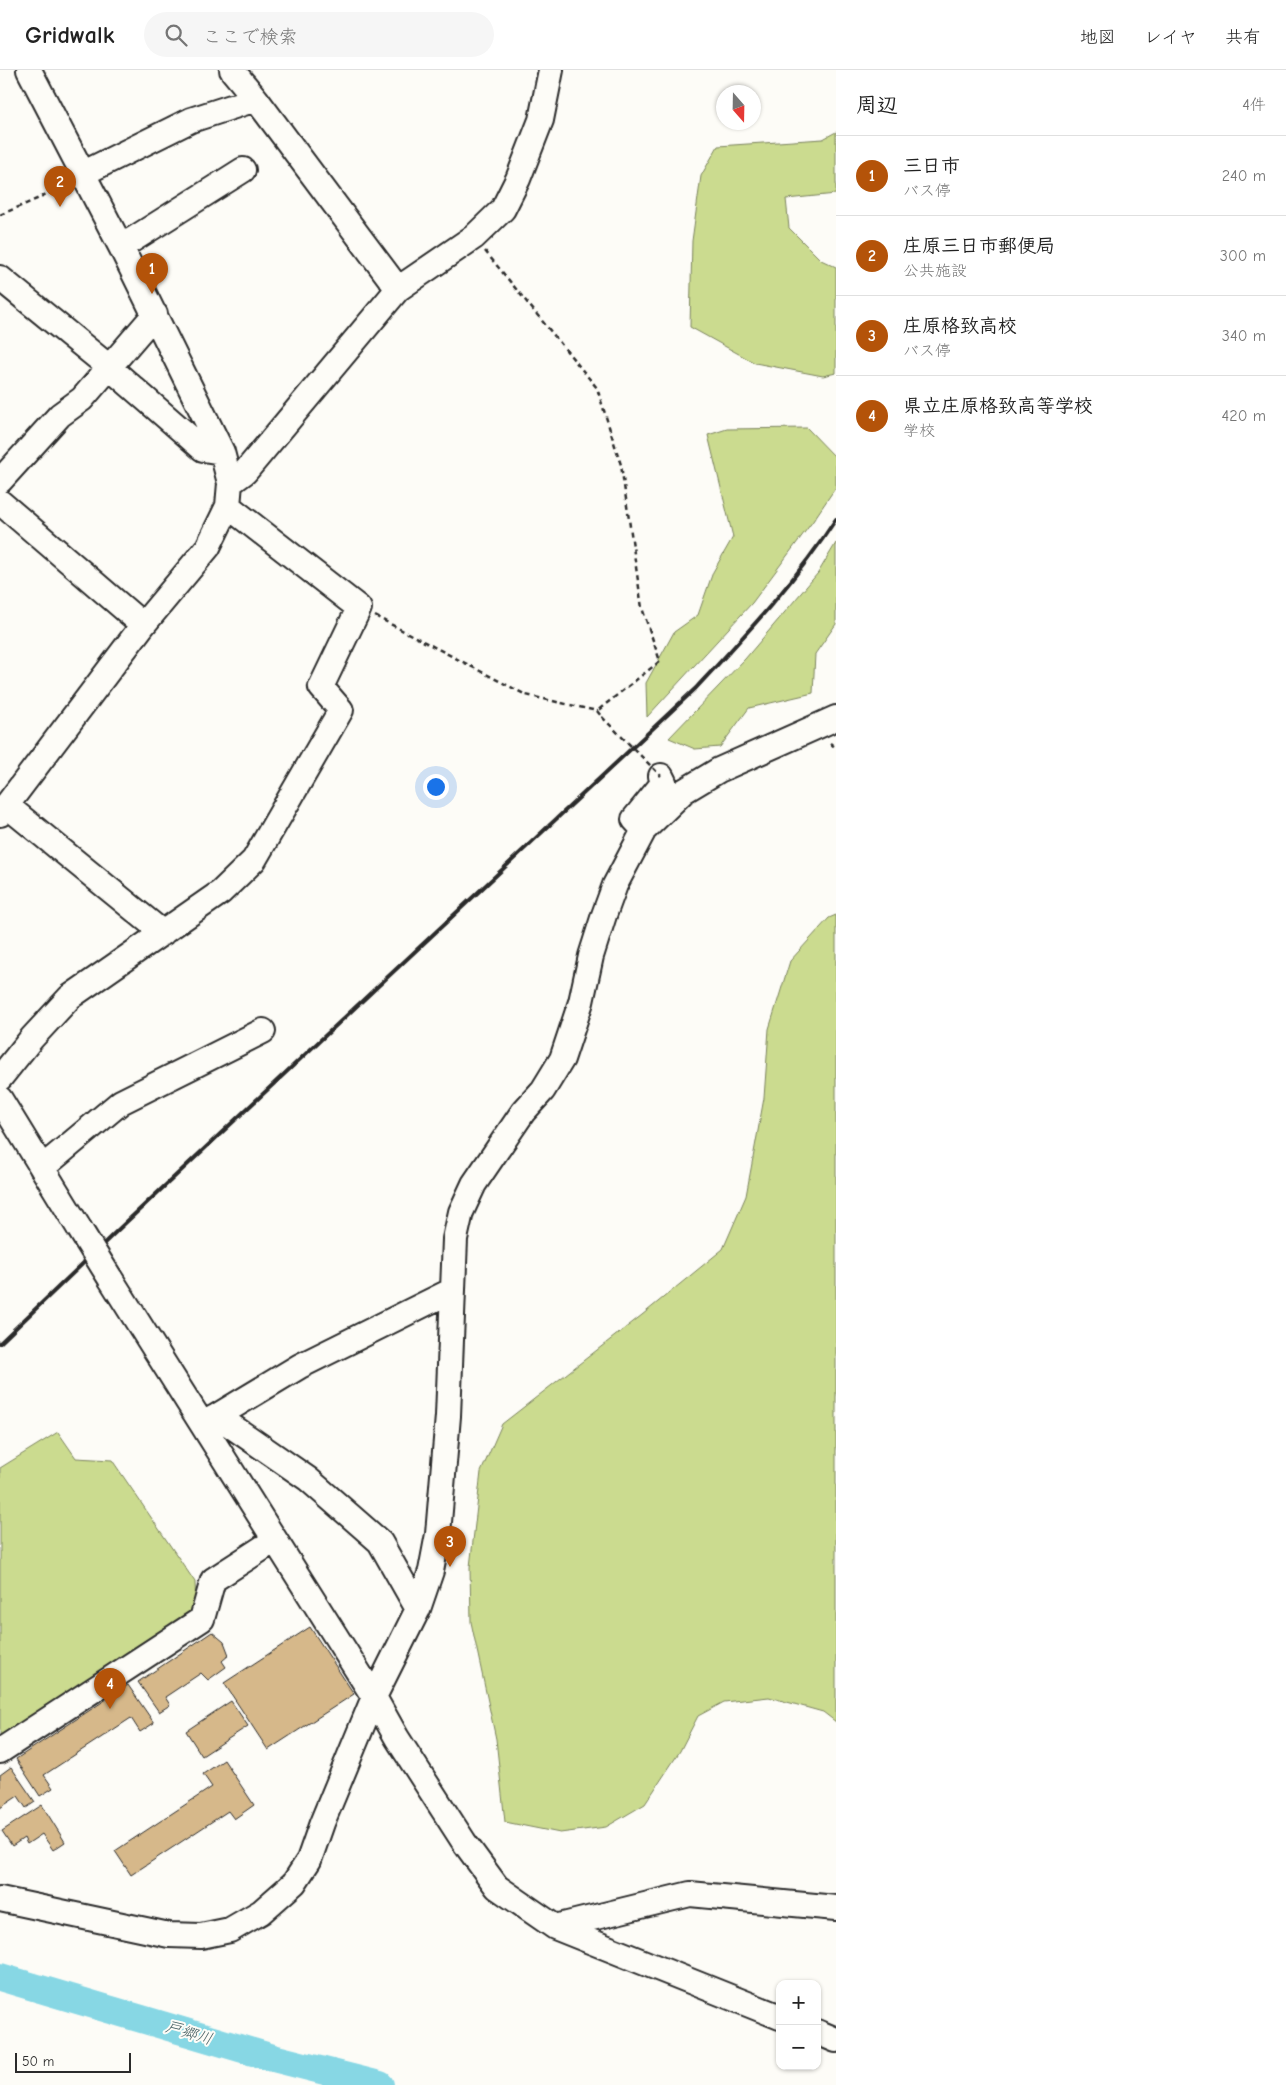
<!DOCTYPE html>
<html lang="ja">
<head>
<meta charset="utf-8">
<style>
	:root { --surface:#fff; --page:#f6f6f6; --text:#222; --muted:#767676; --line:#e0e0e0; --accent:#b45309 }
	body { margin:0; font-family:"Comic Neue","Klee One",sans-serif; background:var(--page); color:var(--text) }
	.controls { position:absolute; right:15px; bottom:15px; display:grid; overflow:hidden; border-radius:10px; box-shadow:0 1px 4px #0004 }
	.controls button { width:45px; height:45px; display:grid; place-items:center; padding:0; border:0; border-bottom:1px solid var(--line); background:var(--surface); color:var(--text); font:25px sans-serif }
	.compass { position:absolute; left:716px; top:15px; width:45px; height:45px; border-radius:50%; background:var(--surface); box-shadow:0 1px 4px #0004; rotate:160deg }
	.scale { position:absolute; left:15px; bottom:12px; width:116px; box-sizing:border-box; padding-left:5px; border:2px solid #2b2b2b; border-top:0; font-size:14px; line-height:18px; white-space:nowrap; color:#2b2b2b; -webkit-text-stroke:4px #fdfcf7; paint-order:stroke }
	.you { position:absolute; left:435px; top:716px; width:18px; height:18px; margin:-12px; border:4px solid #fff; border-radius:50%; background:#1a73e8; box-shadow:0 0 0 8px #1a73e833 }
	.badge { display:grid; place-items:center; width:32px; height:32px; border-radius:50%; background:var(--accent); color:#fff; font-size:16px; font-weight:700 }
	.pin { position:absolute; translate:-50% -41px; filter:drop-shadow(0 1px 2px #0008) }
	.pin::after { content:''; position:absolute; top:26px; width:18px; height:15px; background:inherit; clip-path:polygon(0 0,100% 0,50% 100%) }
	.list { margin:0; padding:0; list-style:none }
	h2 { display:flex; justify-content:space-between; align-items:center; height:65px; margin:0; padding:0 20px; font-size:21px }
	h2 small { font-size:16px; font-weight:400; color:var(--muted) }
	.list li { display:grid; grid-template-columns:32px 1fr auto; gap:15px; align-items:center; box-sizing:border-box; height:80px; padding:0 20px; border-top:1px solid var(--line) }
	.list b { display:block; font-size:19px; white-space:nowrap }
	.list p { margin:0; font-size:16px; white-space:nowrap; color:var(--muted) }
	.list em { font-size:16px; font-style:normal; color:var(--muted) }
	.icon { flex:none; width:28px; height:28px; fill:none; stroke:currentColor; stroke-width:2; stroke-linecap:round; stroke-linejoin:round }
	.map { position:relative; flex:none; width:836px; height:2015px; overflow:hidden }
	header { display:flex; align-items:center; gap:30px; box-sizing:border-box; height:70px; padding:0 25px; background:var(--surface); border-bottom:1px solid var(--line) }
	header strong { font-size:24px }
	nav { display:flex; gap:28px; margin-inline-start:auto; font-size:18px }
	.search { width:350px; height:45px; background:var(--page); display:flex; align-items:center; gap:12px; box-sizing:border-box; padding:0 18px; border-radius:28px; color:var(--muted); font-size:19px }
	main { display:flex }
	aside { flex:1; background:var(--surface) }
	.map>svg:first-child { display:block }
	.green { fill:#cbdb8f; stroke:#7b835d }
	.lines { fill:none; stroke-linecap:round; stroke-linejoin:round }
	.river { stroke:#87d7e4; stroke-width:28 }
	.building { fill:#d6b88a; stroke:#2b2b2b }
	.minor-casing { stroke:#2b2b2b; stroke-width:28 }
	.path { stroke:#2b2b2b; stroke-width:2.5; stroke-dasharray:5 4; stroke-linecap:butt }
	.minor { stroke:#fdfcf7; stroke-width:24 }
	.rail { stroke:#2b2b2b; stroke-width:4 }
	.minor-bridge-casing { stroke:#2b2b2b; stroke-width:28; stroke-linecap:butt }
	.path-bridge { stroke:#2b2b2b; stroke-width:2.5; stroke-dasharray:5 4; stroke-linecap:butt }
	.minor-bridge { stroke:#fdfcf7; stroke-width:24 }
	.labels { text-anchor:middle; dominant-baseline:central; stroke-width:4; stroke-linejoin:round; paint-order:stroke }
	.water-label { font-size:16px; font-style:italic; fill:#475f62; stroke:#fdfcf7 }
</style>
</head>
<body>
<header>
<strong>Gridwalk</strong>
<div class="search"><svg class="icon" aria-label="search" viewBox="0 0 24 24"><circle cx="10" cy="10" r="6"/><path d="M15 15l6 6"/></svg>ここで検索</div>
<nav><a>地図</a><a>レイヤ</a><a>共有</a></nav>
</header>
<main>
<div class="map">
<svg width="836" height="2015" viewBox="0 0 836 2015">
	<rect width="100%" height="100%" fill="#fdfcf7"/>
	<filter id="ink" filterUnits="userSpaceOnUse"><feTurbulence type="fractalNoise" baseFrequency=".02" numOctaves="2"/><feDisplacementMap in="SourceGraphic" scale="10" xChannelSelector="R" yChannelSelector="G"/><feConvolveMatrix kernelMatrix="1 2 1 2 8 2 1 2 1" color-interpolation-filters="sRGB"/></filter>
	<g filter="url(#ink)">
		<path class="green" d="M836 62V124L786 129 789 158 821 190 836 197V303L823 306 755 293 690 257 692 171 701 106 718 76 823 69Z
			M807 358 836 388V417L813 451 752 533 647 647 646 613 674 562 698 545 713 502 733 467 708 365 727 359Z
			M836 473V554L815 584 813 623 749 638 720 677 695 679 669 668 745 589 818 503Z
			M836 845V1652L823 1642 769 1627 724 1632 698 1646 680 1681 645 1734 606 1757 560 1763 505 1752 496 1669 471 1552 470 1497 481 1402 502 1354 642 1245 723 1179 746 1126 764 1028 769 959 790 891 829 848Z
			M58 1362 76 1388 112 1390 195 1512 196 1541 0 1667V1398Z"/>
		<g class="lines">
			<path class="river" d="M0 1907 273 1988 380 2015"/>
		</g>
		<path class="building" d="M310 1557 354 1624 268 1680 224 1613Z
			M212 1562 224 1572 229 1585 222 1591 226 1597 208 1610 201 1603 165 1627 170 1635 159 1642 138 1612Z
			M128 1615 154 1653 140 1662 131 1648 44 1705 53 1718 40 1726 16 1689Z
			M231 1631 248 1656 202 1686 186 1661Z
			M224 1690 254 1735 234 1749 228 1741 131 1805 115 1781 212 1717 203 1704Z
			M11 1697 35 1732 26 1738 18 1726 0 1738V1705Z
			M42 1735 65 1772 53 1780 42 1764 27 1774 24 1768 12 1776 2 1761Z"/>
		<g class="lines">
			<defs>
				<path id="minor" d="M232 0 256 29
					M82 104 191 50 256 29 398 219
					M121 177 243 100
					M0 208 109 297 203 379 222 382
					M0 411 60 345 82 329 155 244
					M230 413 245 402 398 219 474 167 503 139 518 109 541 50 551 0
					M0 432 143 555
					M6 735 163 863
					M0 744 143 555 208 477 228 436 230 413 222 382 121 177 29 0
					M644 760 634 749 664 712 661 706
					M0 1008 32 968 70 927 221 822 254 790 341 640 321 617 359 538 228 436
					M0 1029 79 1158
					M42 1098 121 1032 263 961
					M110 1208 374 1627 397 1668 464 1772 497 1817 555 1857 780 1947
					M217 1346 308 1409 380 1472 418 1539
					M202 1354 217 1346 300 1296 453 1220
					M0 1681 202 1549 213 1510 275 1470
					M0 1829 169 1865 201 1866 230 1860 261 1842 294 1813 309 1790 322 1753 374 1627 418 1539 431 1501 438 1464 448 1346 455 1169 461 1142 474 1114 523 1042 543 1020 562 989 581 932 591 886 604 845 615 815 644 760 684 721 719 700 836 648
					M555 1857 690 1824 836 1838
					M817 1962 836 1970"/>
			</defs>
			<use href="#minor" class="minor-casing"/>
			<path class="path" d="M0 145 37 129 66 113
				M485 181 597 318 621 395 642 538 660 591 597 641
				M375 546 526 625 597 641 602 647
				M830 673 836 678"/>
			<use href="#minor" class="minor"/>
			<path class="rail" d="M0 1273 121 1157 696 618C746 564 796 511 836 449"/>
			<defs>
				<path id="minor-bridge" d="M79 1158 110 1208"/>
			</defs>
			<use href="#minor-bridge" class="minor-bridge-casing"/>
			<path class="path-bridge" d="M602 647 661 706"/>
			<use href="#minor-bridge" class="minor-bridge"/>
		</g>
	</g>
	<g class="labels">
		<g class="water-label">
			<text transform="translate(189 1963) rotate(17)">戸郷川</text>
		</g>
	</g>
</svg>
<div class="controls">
<button>+</button>
<button>−</button>
</div>
<svg class="compass" viewBox="-18 -18 36 36"><path d="M0-13l5 13h-10z" fill="#e53935"/><path d="M0 13l5-13h-10z" fill="#767676"/></svg>
<div class="scale">50 m</div>
<div class="you"></div>
<div class="pin badge" style="left:152px;top:224px">1</div>
<div class="pin badge" style="left:60px;top:137px">2</div>
<div class="pin badge" style="left:450px;top:1497px">3</div>
<div class="pin badge" style="left:110px;top:1639px">4</div>
</div>
<aside>
<h2>周辺<small>4件</small></h2>
<ul class="list">
<li><span class="badge">1</span><div><b>三日市</b><p>バス停</p></div><em>240 m</em></li>
<li><span class="badge">2</span><div><b>庄原三日市郵便局</b><p>公共施設</p></div><em>300 m</em></li>
<li><span class="badge">3</span><div><b>庄原格致高校</b><p>バス停</p></div><em>340 m</em></li>
<li><span class="badge">4</span><div><b>県立庄原格致高等学校</b><p>学校</p></div><em>420 m</em></li>
</ul>
</aside>
</main>
</body>
</html>
